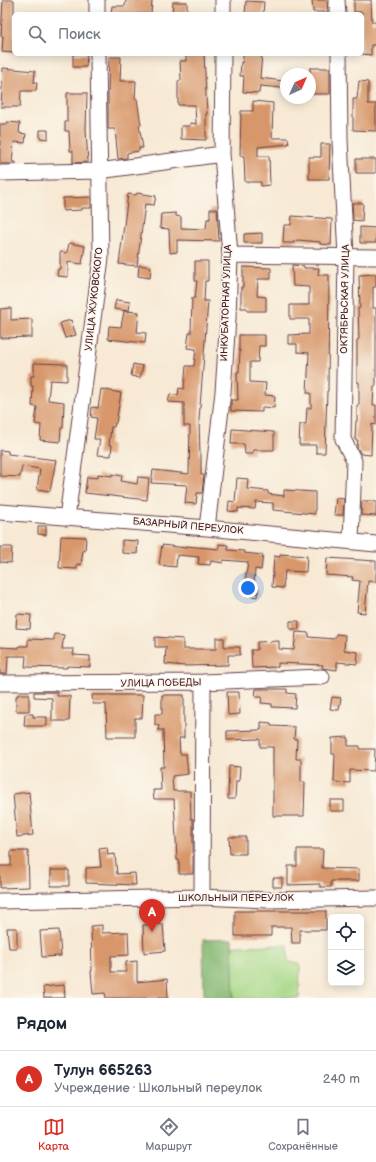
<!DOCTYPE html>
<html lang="ru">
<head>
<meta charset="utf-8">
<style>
	:root { --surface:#fff; --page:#f2f2f3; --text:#1f2937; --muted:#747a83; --line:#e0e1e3; --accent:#d93025 }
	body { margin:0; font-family:"Balsamiq Sans",sans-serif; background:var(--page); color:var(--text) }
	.controls { position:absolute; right:12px; bottom:12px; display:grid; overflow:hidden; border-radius:6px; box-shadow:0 2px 10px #0003 }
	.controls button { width:36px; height:36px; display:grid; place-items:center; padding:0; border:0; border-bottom:1px solid var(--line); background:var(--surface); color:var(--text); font:20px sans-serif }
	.compass { position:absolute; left:280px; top:68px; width:36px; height:36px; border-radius:50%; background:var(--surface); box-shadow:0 2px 10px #0003; rotate:45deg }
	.you { position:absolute; left:248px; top:588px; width:14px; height:14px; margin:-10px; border:3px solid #fff; border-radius:50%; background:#1a73e8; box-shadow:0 0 0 6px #1a73e833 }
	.badge { display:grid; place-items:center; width:26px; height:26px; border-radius:50%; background:var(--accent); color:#fff; font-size:13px; font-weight:700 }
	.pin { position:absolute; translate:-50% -33px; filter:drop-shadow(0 1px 2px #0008) }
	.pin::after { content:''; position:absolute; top:21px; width:14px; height:12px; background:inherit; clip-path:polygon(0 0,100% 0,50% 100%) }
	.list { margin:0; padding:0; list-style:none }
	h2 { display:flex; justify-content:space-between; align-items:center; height:52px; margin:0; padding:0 16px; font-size:17px }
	h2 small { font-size:13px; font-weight:400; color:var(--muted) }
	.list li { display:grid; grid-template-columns:26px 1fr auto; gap:12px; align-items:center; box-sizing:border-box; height:56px; padding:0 16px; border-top:1px solid var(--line) }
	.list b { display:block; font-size:15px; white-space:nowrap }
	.list p { margin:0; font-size:13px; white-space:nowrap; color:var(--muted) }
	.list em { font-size:13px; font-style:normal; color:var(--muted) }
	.icon { flex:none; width:22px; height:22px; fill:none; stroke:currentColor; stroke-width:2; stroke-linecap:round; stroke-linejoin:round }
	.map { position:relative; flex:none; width:376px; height:998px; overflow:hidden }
	.search { position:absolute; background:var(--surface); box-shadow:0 2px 10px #0003; left:12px; right:12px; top:12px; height:44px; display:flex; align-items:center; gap:10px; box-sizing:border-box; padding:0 14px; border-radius:6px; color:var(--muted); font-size:15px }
	.sheet { height:108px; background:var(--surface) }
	nav { display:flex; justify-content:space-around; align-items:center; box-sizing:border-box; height:56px; border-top:1px solid var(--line); background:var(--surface); font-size:11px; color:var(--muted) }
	nav a { display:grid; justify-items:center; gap:2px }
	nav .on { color:var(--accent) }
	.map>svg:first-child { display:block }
	.green { fill:#a6d785; stroke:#787b58 }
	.forest { fill:#84b872; stroke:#676c4e }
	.building { fill:#d8976b }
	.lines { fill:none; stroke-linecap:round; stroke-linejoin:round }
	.minor-casing { stroke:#643d44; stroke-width:17 }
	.minor { stroke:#fff; stroke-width:15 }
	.labels { text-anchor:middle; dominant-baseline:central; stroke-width:3; stroke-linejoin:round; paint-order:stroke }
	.street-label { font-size:10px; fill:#4a1f2b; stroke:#fbf7ec }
</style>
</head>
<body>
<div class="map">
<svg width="376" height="998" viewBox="0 0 376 998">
	<rect width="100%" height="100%" fill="#fbf7ec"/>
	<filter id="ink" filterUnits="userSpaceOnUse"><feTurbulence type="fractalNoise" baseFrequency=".025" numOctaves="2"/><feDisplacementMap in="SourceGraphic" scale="8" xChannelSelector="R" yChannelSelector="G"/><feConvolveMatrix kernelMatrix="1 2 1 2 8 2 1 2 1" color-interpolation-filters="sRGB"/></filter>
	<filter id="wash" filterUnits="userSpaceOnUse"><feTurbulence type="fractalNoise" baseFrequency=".012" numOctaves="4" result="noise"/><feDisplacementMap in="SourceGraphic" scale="16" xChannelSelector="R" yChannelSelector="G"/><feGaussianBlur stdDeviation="0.9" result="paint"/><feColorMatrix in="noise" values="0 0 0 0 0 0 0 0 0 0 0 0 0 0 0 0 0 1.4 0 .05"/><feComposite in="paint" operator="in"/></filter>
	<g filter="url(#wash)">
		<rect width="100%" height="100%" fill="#f7e9d4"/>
		<path class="green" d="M288 945V962L300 963 299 998H234L232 946Z"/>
		<path class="forest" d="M232 939 234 998H204L203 940Z"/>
		<g id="blocks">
			<path class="building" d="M3 0H14V53L2 52 3 36H1Z
				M126 0H152L151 14H111L112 6H125Z
				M312 0H327L328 12H313Z
				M354 0H371L372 22H376V45H371V55L362 54V12H354Z
				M246 1 264 2 263 14H245Z
				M173 2H187V14H172Z
				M73 54H87L86 67H73Z
				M186 54H204L207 114H206V140L181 139V126H190V123L196 124 195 105H178V81L181 80 180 61H186Z
				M243 54H262L260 78 283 81V88L260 86 259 93 243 92 244 76H240L241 62H243Z
				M109 57H121L120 81H136L135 99H137L141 125H139L143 148H139V151L127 153V158L118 159 115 129H108V96Z
				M3 68 35 71 34 83H37L36 91H21L20 107H1Z
				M310 68H330V94H310Z
				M359 81 368 82V104H376V131L353 130V99H357Z
				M67 93H87L86 130 88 162 73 163V151H70L69 131H65V122H67Z
				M253 101 273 103 272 138H288L289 144 258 147V156H269L270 185 261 186V182H245L244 156H240L241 111H253Z
				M7 122 20 123 19 133 26 134 25 143 14 142 12 162H16V164H0V124H7Z
				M40 130H48V139L40 138Z
				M321 144H330L329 179H309V157H321Z
				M356 159H376V173H356Z
				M137 193 156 196 154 205 145 204 137 266 119 264 128 194 136 195Z
				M91 197V208H82V210L63 211V198Z
				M352 203H363L362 221 353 220Z
				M210 209H217L219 241 177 240V252L170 253 169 229 160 228 161 214 176 213V216L181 217V228L206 229 207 219H210Z
				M292 216 332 219 331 245 320 244V242L298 240 294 241V243H283L284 225H291Z
				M360 227 376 228V243H360Z
				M262 233V243H244V234Z
				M69 243 85 246 82 264 68 262V277L57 276 58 269H60V252L67 253Z
				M195 261H208V281H205L204 301H208L199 420 200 455H201V475H204L202 493H197L196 504 185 503 187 485 151 483 153 470 189 474 190 426H184V403L168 402 170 394 178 395 179 388 184 389 186 366H194L196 349 187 348 189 333H191L192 298H195L197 281H195Z
				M139 265 151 267 150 278 138 276Z
				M292 265 304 266V268H319L318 275H329L328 391H327L325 453H316V445H299L300 424H306L307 408H311V393H307L309 353 297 352V344H288V335L309 334V319H290V305H309V287L293 286Z
				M243 267 271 268V279H258L257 296 266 297V311H247V308H241V287H243Z
				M376 274V287H373V308H376V386H374L373 405H376V425L372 424 371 455 361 454 357 447 358 440H355L356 421H357V405H359V382H357V340L359 339 358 308H360L359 275Z
				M116 300 130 302 129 311 114 309Z
				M11 308V320L32 319V337L0 338V309Z
				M124 311 139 312 137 332 146 333 145 343 108 339 109 326 121 327Z
				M71 320 76 335 65 338 60 323Z
				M239 335H265V346H259L258 362H250V382L266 383 265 395 275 396 274 408 262 407V412L231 411V400H238L237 372H239L240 350H239Z
				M34 363 67 364V381L50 380 48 400 64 402 63 428H61L60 442 40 440 41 425 35 424 37 407 32 406 33 386H31V376H34Z
				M133 364 143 366 140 378 131 376Z
				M101 389 121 393 116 423H115L114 427H111L109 445H112L111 456 97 455 100 439H94L97 418 91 417 92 407 98 408Z
				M232 429 274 432V450H253V454H245L244 444H231Z
				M0 450 8 451V454L56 460 50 491 37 489 40 469 22 466 20 477 0 476Z
				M98 474 112 476V474L122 476 121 481 137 484 138 477 149 478 147 500 85 493 87 477 98 478Z
				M237 478 248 479 247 489 268 491V494L284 496V490L315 492V514L273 510V503L256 502 255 509 238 508V512L228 511 229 501 235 502Z
				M336 498 344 499 343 515H334Z
				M362 501H376V516L361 515Z
				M38 526H46V535L38 534Z
				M61 536 86 537 85 551 83 550 81 565 77 564V569L59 568Z
				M122 540 138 541 137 554 122 553Z
				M219 544 228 545V550L244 551V553L263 555 261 570 255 569 254 584 245 583 248 562 223 560V563L211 561 210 565 198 564 199 557 177 555 176 567 159 565 162 545 186 548V546L219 549Z
				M0 547H12L11 563 0 562Z
				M280 554 307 556 306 572 285 571 283 588 272 587 274 556 280 557Z
				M327 558 376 561V582L368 581 365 613 357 612 360 581 352 580 353 577 326 575Z
				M248 587 258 589 257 597 246 595Z
				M17 614 31 615 30 629 16 628Z
				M290 621H299V629H290Z
				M296 632 309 633V637L334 639 335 638 336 634 345 635 344 650 358 652 357 664 337 662V670L322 668 323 665 278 663V667L252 668 251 650H257V642L279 641V649L294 650Z
				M54 634 64 635 62 649H74L73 655 90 656V667L67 666V668L25 667 26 656H8L7 674H0V647L19 648V646H28V639L54 640Z
				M155 637 183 639V649H216V638H224V647H240V655H228V665L184 666 165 664 166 647H155Z
				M256 689H287V693L296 694 295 708 272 707V704L261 703 262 697H255Z
				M34 692H57V696H70L69 721H52V698L34 697Z
				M227 692H239L240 714 228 715Z
				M18 694H29V711H16V696H18Z
				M92 695H143L142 718H135V737H107L106 704H93Z
				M162 695H184V738H179L180 754H186L188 774 172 776 173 791H190L191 819H193V874H179V860H177L174 799H154L153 790H161L160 767H164L163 730H158L159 725H155V714H162Z
				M332 697 341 698 339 710 330 709Z
				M25 714H33V717H47V726H24Z
				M261 722 271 723V726L295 727 294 739H297L296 759H301V782H305L304 816H273V747H260V739L227 740V731L261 730Z
				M348 737V746H360V749H375L374 771 350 770V783L334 782 335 754H332V738Z
				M229 766 240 767 239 781H236L235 799H228Z
				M29 792 33 835 17 837 13 794Z
				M330 800H344V811H330Z
				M229 837H246V854H230Z
				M107 847 108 855 115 854 117 874 135 873 136 885 86 883V868L101 867 99 848Z
				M297 849H323L322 868 359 869V881H331V887H320V884L288 885V866H297Z
				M11 851H28L29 887 0 888V866H11Z
				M51 870H69V886H51Z
				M273 878H282V887H273Z
				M235 911H326V930H300V943H292L291 927H271V936H235Z
				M163 924 165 951 144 953 143 925Z
				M102 925V933L128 932 129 955 111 956V972H126V962L137 961V982L167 979 168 998H106L105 993 93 994 91 971H92L91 926Z
				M7 928H17V948H9Z
				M59 930 61 956 42 957 40 931Z
				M64 985 65 998H44L43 987Z"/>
		</g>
	</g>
	<g filter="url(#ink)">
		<use href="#blocks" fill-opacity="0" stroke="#643d44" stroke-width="1"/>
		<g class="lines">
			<defs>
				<path id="minor" d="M97 0V14
					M337 0 338 14
					M223 14V0
					M339 54 340 140 346 256 343 439 354 461 351 541
					M0 173 99 171 222 154
					M230 255 376 257
					M0 512 207 528 376 544
					M67 518 101 258 98 54
					M207 528 223 392 228 318 230 255 222 154 223 54
					M0 683 203 682 322 677
					M202 897 203 682
					M0 901 202 897 268 900 376 898"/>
			</defs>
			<use href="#minor" class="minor-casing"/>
			<use href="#minor" class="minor"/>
		</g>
	</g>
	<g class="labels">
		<g class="street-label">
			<text transform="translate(94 299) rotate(-84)">УЛИЦА ЖУКОВСКОГО</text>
			<text transform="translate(345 299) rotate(-89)">ОКТЯБРЬСКАЯ УЛИЦА</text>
			<text transform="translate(226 303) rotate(-88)">ИНКУБАТОРНАЯ УЛИЦА</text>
			<text transform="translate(188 526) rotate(5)">БАЗАРНЫЙ ПЕРЕУЛОК</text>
			<text transform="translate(161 683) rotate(-1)">УЛИЦА ПОБЕДЫ</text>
			<text x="236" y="898">ШКОЛЬНЫЙ ПЕРЕУЛОК</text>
		</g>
	</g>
</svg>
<div class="controls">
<button><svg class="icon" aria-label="locate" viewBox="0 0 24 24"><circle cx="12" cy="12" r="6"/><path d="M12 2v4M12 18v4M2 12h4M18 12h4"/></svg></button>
<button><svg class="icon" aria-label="layers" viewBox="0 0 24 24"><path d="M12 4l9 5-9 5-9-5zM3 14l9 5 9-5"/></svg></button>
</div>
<svg class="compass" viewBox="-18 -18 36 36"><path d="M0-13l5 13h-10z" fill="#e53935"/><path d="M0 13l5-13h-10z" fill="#747a83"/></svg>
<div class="you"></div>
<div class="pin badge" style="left:152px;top:932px">A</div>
<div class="search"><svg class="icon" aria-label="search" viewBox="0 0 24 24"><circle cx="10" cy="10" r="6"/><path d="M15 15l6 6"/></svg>Поиск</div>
</div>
<section class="sheet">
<h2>Рядом<small></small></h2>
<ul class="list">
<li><span class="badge">A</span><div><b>Тулун 665263</b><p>Учреждение · Школьный переулок</p></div><em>240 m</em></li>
</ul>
</section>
<nav>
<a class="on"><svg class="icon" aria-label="map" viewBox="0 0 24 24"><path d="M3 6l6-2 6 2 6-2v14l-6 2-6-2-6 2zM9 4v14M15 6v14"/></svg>Карта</a>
<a><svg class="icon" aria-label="directions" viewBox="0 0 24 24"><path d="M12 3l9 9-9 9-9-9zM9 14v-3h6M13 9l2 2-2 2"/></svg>Маршрут</a>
<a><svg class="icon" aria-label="saved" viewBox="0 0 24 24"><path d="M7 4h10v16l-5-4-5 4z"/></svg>Сохранённые</a>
</nav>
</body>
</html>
